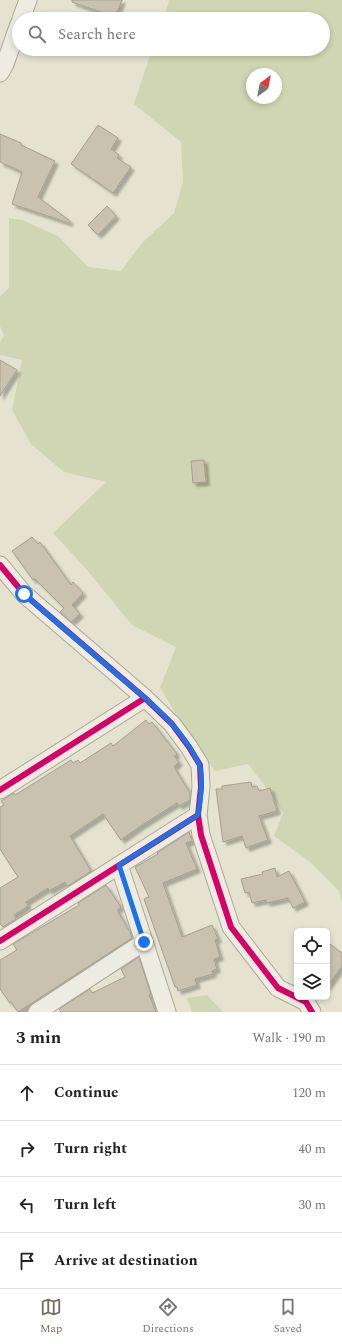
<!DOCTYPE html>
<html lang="en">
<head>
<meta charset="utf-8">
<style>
	:root { --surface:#fff; --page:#f6f6f6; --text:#222; --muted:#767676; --line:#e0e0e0; --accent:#766f5e }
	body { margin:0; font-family:Spectral,serif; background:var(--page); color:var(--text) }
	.controls { position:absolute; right:12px; bottom:12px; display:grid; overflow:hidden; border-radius:6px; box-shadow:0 2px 6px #0003 }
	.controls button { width:36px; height:36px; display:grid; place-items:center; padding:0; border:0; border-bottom:1px solid var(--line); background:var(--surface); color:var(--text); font:20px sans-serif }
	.compass { position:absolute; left:246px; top:68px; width:36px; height:36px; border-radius:50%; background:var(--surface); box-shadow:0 2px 6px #0003; rotate:32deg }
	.stop { position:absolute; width:12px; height:12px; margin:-9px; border:3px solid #1a73e8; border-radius:50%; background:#fff }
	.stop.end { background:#1a73e8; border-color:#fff; box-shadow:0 1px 4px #0008 }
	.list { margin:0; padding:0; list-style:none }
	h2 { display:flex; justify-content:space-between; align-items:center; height:52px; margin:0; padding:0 16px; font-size:17px }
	h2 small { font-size:13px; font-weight:400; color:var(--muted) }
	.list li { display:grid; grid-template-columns:26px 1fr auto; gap:12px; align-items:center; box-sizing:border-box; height:56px; padding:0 16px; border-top:1px solid var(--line) }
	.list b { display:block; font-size:15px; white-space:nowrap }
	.list em { font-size:13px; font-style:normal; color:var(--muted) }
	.icon { flex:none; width:22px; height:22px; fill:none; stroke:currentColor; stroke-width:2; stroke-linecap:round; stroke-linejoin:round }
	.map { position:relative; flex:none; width:342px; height:1012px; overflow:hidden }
	.search { position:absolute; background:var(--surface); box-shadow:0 2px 6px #0003; left:12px; right:12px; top:12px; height:44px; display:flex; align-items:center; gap:10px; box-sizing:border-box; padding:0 14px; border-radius:22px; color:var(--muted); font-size:15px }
	.sheet { height:276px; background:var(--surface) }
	nav { display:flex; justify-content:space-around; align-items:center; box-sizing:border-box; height:56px; border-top:1px solid var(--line); background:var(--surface); font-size:11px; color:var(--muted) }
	nav a { display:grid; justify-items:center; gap:2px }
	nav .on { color:var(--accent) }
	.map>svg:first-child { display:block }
	.green { fill:#d0d6b3; fill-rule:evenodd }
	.building { fill:#c9c2b1; stroke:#a69f8f; filter:url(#shadow) }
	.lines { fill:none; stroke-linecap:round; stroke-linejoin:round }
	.street-casing { stroke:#aba798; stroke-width:19 }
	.street { stroke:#eeece1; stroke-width:17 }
	.cycleway-casing { stroke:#f5f1d7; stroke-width:8 }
	.cycleway { stroke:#d6006c; stroke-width:6 }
	.route { stroke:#1a73e8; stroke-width:5 }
</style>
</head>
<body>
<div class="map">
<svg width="342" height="1012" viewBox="0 0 342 1012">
	<defs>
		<filter id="shadow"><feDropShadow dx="3.5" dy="3.5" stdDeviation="1" flood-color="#0004"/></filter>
	</defs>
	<rect width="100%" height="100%" fill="#e5e3d0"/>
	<path class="green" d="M168 0H342V902L339 891 310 862 274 836 283 813 274 798 248 764 215 771 185 729 160 688 176 647 132 625 87 570 53 533 106 482 64 472 31 444 12 410 22 360 0 355V342L4 336 0 326V296L9 288V218L22 220 58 236 88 267 121 271 142 243 174 213 183 182 181 142 134 104 152 49H323V19H163L169 1ZM252 74H276V98H252Z
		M207 995 223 1012H192L187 998Z"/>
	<path class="building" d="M72 0H122L115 17 72 2Z
		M98 125 118 138 111 149 119 155 117 158 131 167 113 193 71 164Z
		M0 134 21 143V145L55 161 38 197 70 221 69 223 12 204 22 172 0 162Z
		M107 206 116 216 98 235 88 225Z
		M0 360 17 370 0 396Z
		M204 460 206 482 193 483 191 461Z
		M32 537 38 544 40 542 71 585 73 582 83 593 72 605 80 614 71 622 60 612 64 608 35 579 33 580 12 551Z
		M146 720 149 724 152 722 177 754 174 756 179 762 174 767 190 793V800L179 806 177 803 142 825 121 840 103 814 70 836 91 871 68 886 65 882 49 891 48 888 26 902 28 906 14 915 16 919 3 927 0 924V888L18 877 0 849V807L4 805 1 801 14 793 15 795 71 760 73 763 78 760 80 763 111 743 113 746Z
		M251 782 252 787 257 786 259 791 270 788 277 811 259 816 268 840 246 848 242 836 223 842 216 789H222V786Z
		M189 832 192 841 186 843 197 869 163 883 182 937 212 925 218 939 215 940 220 957 214 959 217 969 212 971 213 974 195 979 197 985 178 991 177 987H175L144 899 149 897 135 867 158 854 157 853Z
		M275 868 277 877 289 871 305 902 293 908 288 898 267 903 266 900 252 903 249 892 245 893 241 879 263 874 262 872Z
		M106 885 121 907 117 910 130 932 132 938 18 1012 11 1002 10 1003 0 989V960L17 950 13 944 79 905 78 903Z
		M327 942 342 953V966L327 987Z
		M139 957 151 995H149L156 1012H61L59 1009 90 989 92 993 125 977 121 969Z"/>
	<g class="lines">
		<defs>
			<path id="street" d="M21 19 28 0
				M0 73 5 64 19 24
				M0 565 24 594 145 698 172 724 189 747 200 765 201 787 198 815 201 835 231 927 278 988 306 1002 312 1012
				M0 790 145 698
				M119 865 167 1012
				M0 941 198 815
				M37 1012 144 942"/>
		</defs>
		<use href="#street" class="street-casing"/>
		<use href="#street" class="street"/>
		<defs>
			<path id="cycleway" d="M0 565 24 594 145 698 172 724 189 747 200 765 201 787 198 815 201 835 231 927 278 988 306 1002 312 1012
				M0 790 145 698
				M0 941 198 815"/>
		</defs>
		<use href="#cycleway" class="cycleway-casing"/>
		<use href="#cycleway" class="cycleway"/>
	</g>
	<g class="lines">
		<path class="route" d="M24 594C54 620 83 645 112 670 144 697 181 725 199 764 204 775 200 803 198 815L119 865 144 942"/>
	</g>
</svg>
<div class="controls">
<button><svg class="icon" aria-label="locate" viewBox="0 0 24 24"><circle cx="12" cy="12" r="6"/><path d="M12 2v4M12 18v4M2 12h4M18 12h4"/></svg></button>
<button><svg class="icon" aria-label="layers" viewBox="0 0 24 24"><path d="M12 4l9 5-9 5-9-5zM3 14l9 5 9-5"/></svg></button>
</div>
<svg class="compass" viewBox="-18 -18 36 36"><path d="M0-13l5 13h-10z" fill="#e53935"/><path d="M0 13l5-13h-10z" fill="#767676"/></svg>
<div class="stop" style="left:24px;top:594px"></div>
<div class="stop end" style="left:144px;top:942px"></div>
<div class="search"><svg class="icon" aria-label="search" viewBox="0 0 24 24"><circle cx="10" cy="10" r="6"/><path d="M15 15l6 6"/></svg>Search here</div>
</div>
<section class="sheet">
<h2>3 min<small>Walk · 190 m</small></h2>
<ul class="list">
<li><svg class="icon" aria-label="ahead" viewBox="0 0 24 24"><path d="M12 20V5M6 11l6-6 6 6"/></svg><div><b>Continue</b></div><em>120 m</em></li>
<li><svg class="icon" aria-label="right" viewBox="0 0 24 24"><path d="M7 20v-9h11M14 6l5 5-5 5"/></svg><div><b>Turn right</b></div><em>40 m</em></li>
<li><svg class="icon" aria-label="left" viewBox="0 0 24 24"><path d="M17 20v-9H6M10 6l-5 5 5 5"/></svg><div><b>Turn left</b></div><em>30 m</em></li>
<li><svg class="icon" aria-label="arrive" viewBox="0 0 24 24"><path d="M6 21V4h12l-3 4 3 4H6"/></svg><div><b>Arrive at destination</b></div></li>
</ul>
</section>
<nav>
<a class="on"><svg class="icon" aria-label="map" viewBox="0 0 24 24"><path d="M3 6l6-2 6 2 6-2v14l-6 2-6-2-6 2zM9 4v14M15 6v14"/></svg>Map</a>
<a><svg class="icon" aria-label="directions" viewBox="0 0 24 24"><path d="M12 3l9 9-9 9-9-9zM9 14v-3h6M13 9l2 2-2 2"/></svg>Directions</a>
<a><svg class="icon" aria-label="saved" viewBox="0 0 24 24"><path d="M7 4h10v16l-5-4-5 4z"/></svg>Saved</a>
</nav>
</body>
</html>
